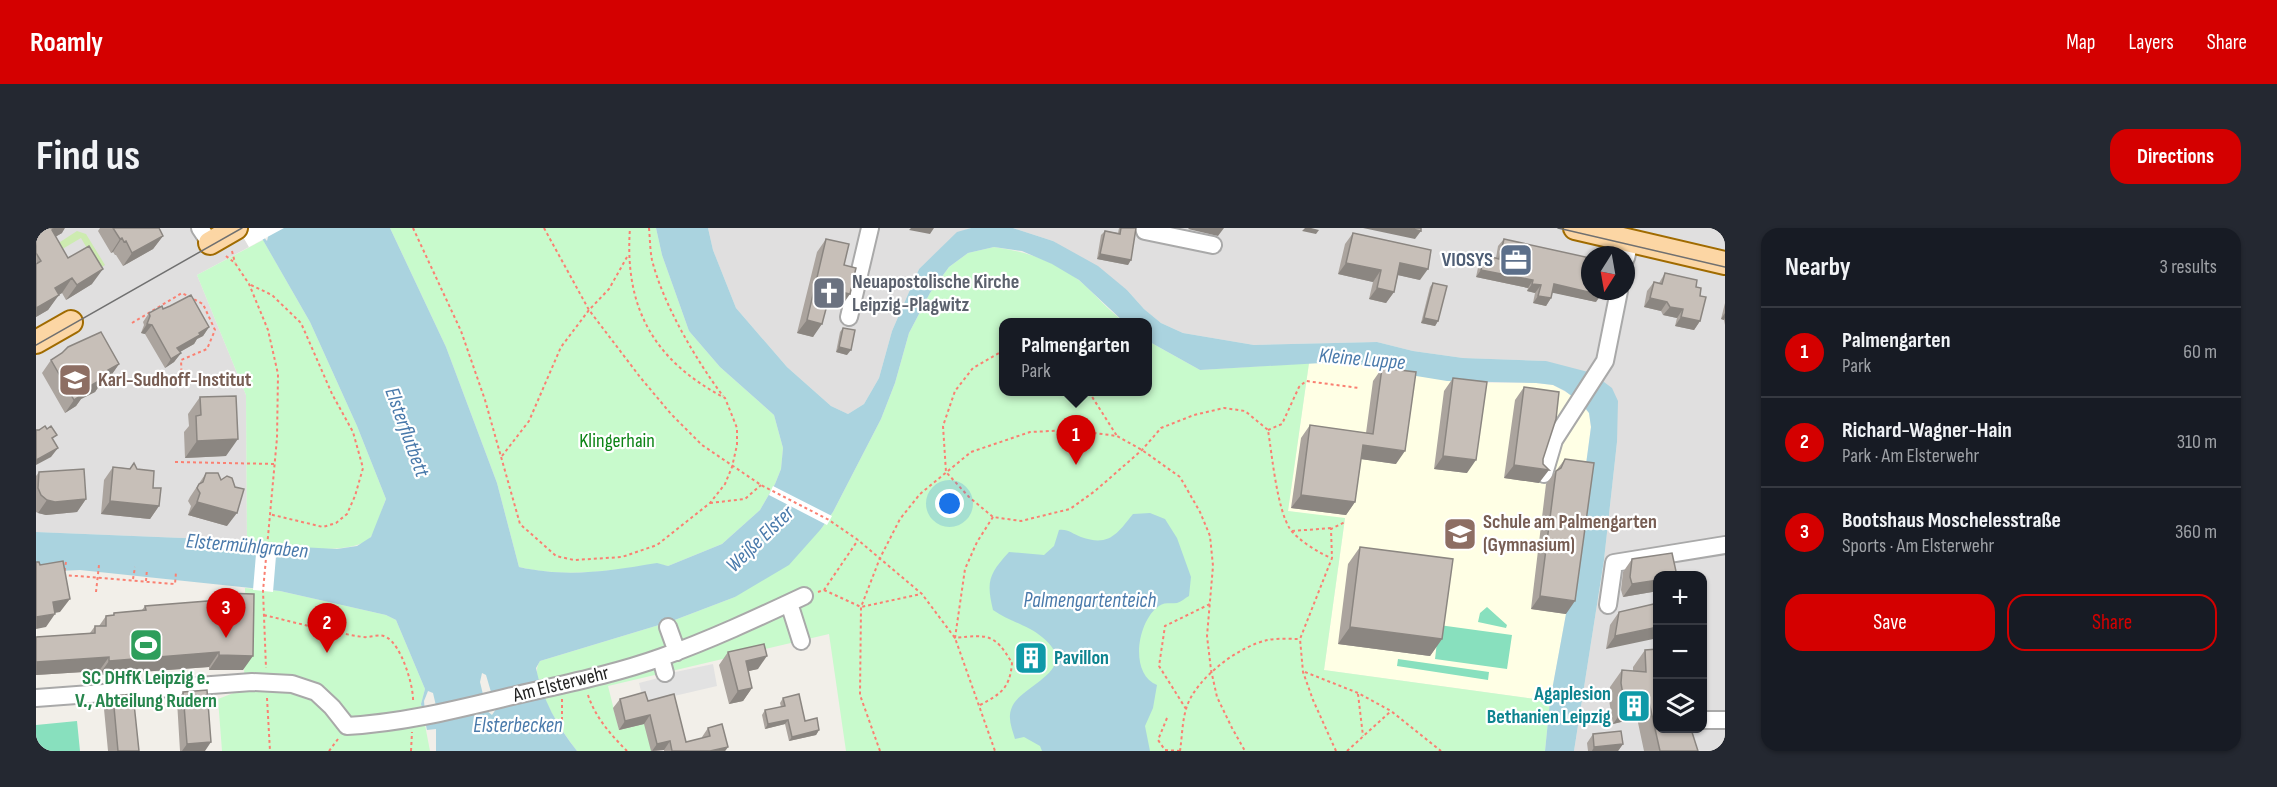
<!DOCTYPE html>
<html lang="en">
<head>
<meta charset="utf-8">
<style>
	:root { --surface:#171b24; --page:#242831; --text:#f1f3f6; --muted:#9ea1a6; --line:#363941; --accent:#d40000 }
	body { margin:0; font-family:"Sofia Sans Condensed",sans-serif; background:var(--page); color:var(--text) }
	.controls { position:absolute; right:18px; bottom:18px; display:grid; overflow:hidden; border-radius:12px; box-shadow:0 2px 4px #0004 }
	.controls button { width:54px; height:54px; display:grid; place-items:center; padding:0; border:0; border-bottom:2px solid var(--line); background:var(--surface); color:var(--text); font:30px sans-serif }
	.compass { position:absolute; left:1545px; top:18px; width:54px; height:54px; border-radius:50%; background:var(--surface); box-shadow:0 2px 4px #0004; rotate:191deg }
	.you { position:absolute; left:914px; top:276px; width:21px; height:21px; margin:-15px; border:4px solid #fff; border-radius:50%; background:#1a73e8; box-shadow:0 0 0 9px #1a73e833 }
	.badge { display:grid; place-items:center; width:39px; height:39px; border-radius:50%; background:var(--accent); color:#fff; font-size:20px; font-weight:700 }
	.pin { position:absolute; translate:-50% -50px; filter:drop-shadow(0 2px 3px #0008) }
	.pin::after { content:''; position:absolute; top:32px; width:21px; height:18px; background:inherit; clip-path:polygon(0 0,100% 0,50% 100%) }
	.popup { position:absolute; left:963px; top:90px; width:153px; height:78px; box-sizing:border-box; display:grid; place-content:center; border-radius:12px; background:var(--surface); filter:drop-shadow(0 2px 4px #0005); font-size:20px; white-space:nowrap; color:var(--muted) }
	.popup b { font-size:22px; color:var(--text) }
	.popup::after { content:''; position:absolute; left:50%; top:100%; margin-left:-12px; border:12px solid transparent; border-top-color:var(--surface) }
	.list { margin:0; padding:0; list-style:none }
	h2 { display:flex; justify-content:space-between; align-items:center; height:78px; margin:0; padding:0 24px; font-size:26px }
	h2 small { font-size:20px; font-weight:400; color:var(--muted) }
	.list li { display:grid; grid-template-columns:39px 1fr auto; gap:18px; align-items:center; box-sizing:border-box; height:90px; padding:0 24px; border-top:2px solid var(--line) }
	.list b { display:block; font-size:22px; white-space:nowrap }
	.list p { margin:0; font-size:20px; white-space:nowrap; color:var(--muted) }
	.list em { font-size:20px; font-style:normal; color:var(--muted) }
	.actions { display:flex; gap:12px; padding:18px 24px }
	.actions a { flex:1; padding:14px 0; border:2px solid var(--accent); border-radius:18px; text-align:center; font-size:21px; color:var(--accent) }
	.actions .main { background:var(--accent); color:#fff }
	.icon { flex:none; width:33px; height:33px; fill:none; stroke:currentColor; stroke-width:2; stroke-linecap:round; stroke-linejoin:round }
	.map { position:relative; flex:none; width:1689px; height:523px; overflow:hidden; border-radius:18px }
	header { display:flex; align-items:center; gap:36px; box-sizing:border-box; height:84px; padding:0 30px; background:var(--accent); color:#fff }
	header strong { font-size:28px }
	nav { display:flex; gap:33px; margin-inline-start:auto; font-size:21px }
	.intro { display:flex; align-items:center; justify-content:space-between; box-sizing:border-box; height:144px; padding:0 36px }
	h1 { margin:0; font-size:42px }
	.button { padding:15px 27px; border-radius:18px; background:var(--accent); color:#fff; font-size:21px; font-weight:700 }
	main { display:flex; gap:36px; padding:0 36px }
	aside { flex:1; background:var(--surface); border-radius:18px; box-shadow:0 2px 4px #0004 }
	.map>svg:first-child { display:block }
	.residential { fill:#e0dfdf; fill-rule:evenodd }
	.education { fill:#ffffe5 }
	.grass { fill:#cdebb0 }
	.park { fill:#c8facc }
	.pitch { fill:#88e0be }
	.parking { fill:#e2e2e2 }
	.water { fill:#aad3df; fill-rule:evenodd }
	.pier { fill:#fff }
	.lines { fill:none; stroke-linecap:round; stroke-linejoin:round }
	.minor-casing { stroke:#a9a9a9; stroke-width:20 }
	.major-casing { stroke:#a06b00; stroke-width:26 }
	.path { stroke:#fa8072; stroke-width:2; stroke-dasharray:3 3; stroke-linecap:butt }
	.minor { stroke:#fff; stroke-width:16 }
	.major { stroke:#fcd6a4; stroke-width:22 }
	.tram { stroke:#707070; stroke-width:1.5 }
	.wall { fill:#aba49e }
	.shaded-wall { fill:#8b8681 }
	.building { fill:#c7bfb8; stroke:#8b8681; stroke-width:1.5 }
	.labels { text-anchor:middle; dominant-baseline:central; stroke-width:4.5; stroke-linejoin:round; paint-order:stroke }
	.service-label { font-size:20px; font-weight:bold; fill:#4e5e75; stroke:#fff; text-anchor:end }
	.worship-label { font-size:20px; font-weight:bold; fill:#5b616d; stroke:#fff; text-anchor:start }
	.education-label { font-size:20px; font-weight:bold; fill:#785e54; stroke:#fff; text-anchor:start }
	.park-label { font-size:20px; fill:#0c8416; stroke:#fff }
	.culture-label { font-size:20px; font-weight:bold; fill:#0d838f; stroke:#fff; text-anchor:start }
	.leisure-label { font-size:20px; font-weight:bold; fill:#27864d; stroke:#fff }
	.street-label { font-size:20px; fill:#222; stroke:#fff }
	.water-label { font-size:21px; font-style:italic; fill:#4a7aab; stroke:#fff }
</style>
</head>
<body>
<header>
<strong>Roamly</strong>
<nav><a>Map</a><a>Layers</a><a>Share</a></nav>
</header>
<div class="intro"><h1>Find us</h1><a class="button">Directions</a></div>
<main>
<div class="map">
<svg width="1689" height="523" viewBox="0 0 1689 523">
	<rect width="100%" height="100%" fill="#f2efe9"/>
	<path class="residential" d="M0 0H202L213 19 161 47 210 167 211 316 171 311 0 304Z
		M672 0H935L921 5 883 41 856 103 843 150 828 176 812 186 795 178 751 139 700 80 677 22Z
		M977 0H1689V523H1538L1568 332 1581 214 1510 133 1427 130 1377 123 1341 114 1218 117 1147 105 1125 95 1108 81 1091 62 1017 13ZM1554 27H1590V63H1554ZM1622 347H1666V500H1622Z"/>
	<path class="education" d="M1303 134 1329 137 1368 146 1441 155H1500L1517 157 1537 168 1553 185 1555 199 1530 386 1514 473 1288 442 1309 291 1252 283 1273 135Z"/>
	<path class="grass" d="M41 3 50 6 69 37 63 41 45 10 23 23 21 16Z"/>
	<path class="park" d="M354 0H620L626 27 653 103 684 139 738 187 747 220 745 241 739 256 724 282 686 316 632 338 621 336C572 343 533 350 483 339L461 255 410 119Z
		M227 12 274 94 321 198 350 271C346 280 340 303 334 310 316 329 238 318 211 316L210 167 161 47Z
		M958 19C989 23 1019 33 1044 53 1059 66 1072 82 1088 94H968V164H1112V113L1164 142 1273 135 1252 283 1309 290 1288 442 1514 473 1509 523H810L793 406 572 458 583 502 620 493 615 523H541C529 508 490 451 504 433L623 397 628 401 636 393 699 369 785 301 797 284 845 191 859 155 873 105 894 65 913 39 932 25Z
		M209 360 244 363 350 387 360 392 389 461 385 476 394 523H186L182 471 208 461Z"/>
	<path class="pitch" d="M1451 379 1471 397 1470 400 1442 394 1444 385Z
		M1403 397 1476 407 1471 441 1399 431Z
		M1362 431 1453 444 1452 452 1361 438Z
		M41 493 44 523H0V497Z"/>
	<path class="parking" d="M677 436 681 458 608 475 603 455 630 448V446Z"/>
	<path class="water" d="M220 0 231 13 232 9 227 0H354L410 119 461 255 483 339C532 350 572 343 621 335L632 338 686 316 724 282 739 256 745 241 747 220 738 187 684 139 653 103 626 27 620 0H672L677 22 700 80 751 139 795 178 812 186 828 176 843 150 856 103 883 41 921 4 935 0H977L1017 13 1062 38 1091 62 1108 81 1125 95 1147 105 1218 117 1341 114 1377 123 1427 130 1510 133 1556 145 1576 160 1582 173 1581 214 1568 332 1538 523H1509L1514 473 1530 386 1555 199 1553 185 1546 176 1529 163 1517 157 1500 155 1411 153 1368 146 1329 137 1303 134 1164 142 1112 113V94H1088L1043 52 1016 36 986 23 958 19 932 25 913 39 894 65 873 105 859 155 845 191 797 284 785 301 753 337 699 369 636 393 628 401 623 397 504 433 500 440C506 471 522 499 541 523H400V501L391 502 385 476 389 461 360 392 350 387 244 363 44 342 0 344V304L171 311 211 316 301 321 321 318 335 309 350 271 321 198 274 94ZM446 445 450 447 460 481 456 487 451 483 444 454ZM392 463 397 465 404 495 389 484 388 473Z
		M1114 285 1129 291 1141 310 1155 349 1153 368C1149 370 1145 374 1141 375 1135 376 1128 374 1123 378 1101 393 1093 446 1121 457L1117 480 1109 498 1114 523H1006L1004 518 988 509 979 511C976 500 971 490 976 479 986 456 1047 442 1006 409 992 397 972 393 957 382 950 353 953 346 973 324L1008 327 1018 318 1023 302C1033 301 1036 306 1045 309 1073 319 1081 306 1097 286Z"/>
	<path class="pier" d="M202 0H248L213 19Z
		M737 258 796 288 791 297 733 267Z
		M221 314 241 316 237 364 217 362Z"/>
	<g class="lines">
		<defs>
			<path id="minor" d="M164 0 174 15
				M1108 0 1109 3 1177 17
				M1590 30 1594 13
				M813 89 834 0
				M1508 246 1518 212 1569 133 1583 63
				M753 375 765 413
				M1572 377 1578 335 1689 317
				M632 399 641 424
				M625 430 629 445
				M0 470 216 454 256 456 280 464 296 479 311 498C366 495 418 482 472 469 523 457 576 447 626 429 674 412 721 390 768 368
				M1666 492H1689"/>
			<path id="major" d="M1539 0 1689 35
				M174 15 200 0
				M0 114 35 94"/>
		</defs>
		<use href="#minor" class="minor-casing"/>
		<use href="#major" class="major-casing"/>
		<path class="path" d="M377 0 425 103 449 172 484 296 520 328 538 332 586 329 621 317 674 275 689 256 696 239 701 217V200L689 170C618 133 588 80 594 0
			M508 0 553 82 604 149 635 186 666 217 725 257 793 292 822 312 886 366 919 410 959 523
			M613 0C614 11 614 22 616 32 627 76 660 132 687 168
			M196 23 199 35
			M190 28 199 35 213 56 232 102 242 146 241 210 227 363 230 440
			M215 57 236 67 265 95 296 166 317 204 327 240 319 268 311 286 300 295 287 299 233 286
			M96 95 146 65 167 76 179 102 171 121 145 132 146 154
			M968 122 937 140 919 163 907 198 910 244 933 269 957 289 985 293 1034 281 1059 263 1106 222 1125 200 1158 187 1188 180 1209 183 1232 202C1236 227 1241 281 1254 301 1262 312 1284 326 1296 330
			M1053 164 1081 208
			M1232 202 1246 196 1263 159 1270 153 1323 160
			M466 228 493 193 525 119 553 82 573 61 591 29
			M139 234 239 236
			M674 275 709 271 725 257
			M957 289 941 314 929 341 919 410C952 406 959 406 976 435
			M1256 303 1296 300
			M30 334 28 347 139 356 140 344
			M97 351 99 339
			M110 353 111 341
			M788 362 825 379 885 366
			M60 364 63 337
			M782 364 788 362 822 312
			M228 387C261 395 294 404 327 409 335 410 343 405 350 409 365 416 378 458 377 474
			M1269 444 1322 465 1355 483 1405 523
			M1322 466 1327 508
			M552 467C559 489 575 507 591 523
			M231 470 234 523
			M526 471V503
			M944 477C965 466 974 460 976 435L989 432
			M1150 481 1123 438 1129 398 1174 376
			M1131 490 1122 512 1129 522 1144 523
			M293 523 302 511
			M375 523 376 504
			M844 523 824 467 825 379 844 330 864 291 884 266 935 224 994 204 1036 202 1081 208 1106 222 1144 249 1164 284 1174 308 1177 338 1171 408 1175 442 1181 469 1196 500 1209 523
			M1144 523C1146 510 1146 495 1150 481 1158 452 1202 418 1232 412 1242 410 1254 411 1264 411
			M1300 523 1277 472 1267 444 1264 411 1296 330 1295 301 1309 294
			M1311 523 1355 483"/>
		<use href="#minor" class="minor"/>
		<use href="#major" class="major"/>
		<path class="tram" d="M1522 0 1689 39
			M0 117 206 0"/>
	</g>
	<path class="wall" d="M0 0 26 5 19 9 32 30 56 56 30 72 26 65 22 67 12 82 0 89Z
		M64 0H123L127 8 117 21 87 38 80 27H79L77 24 75 25 62 3Z
		M1083 0H1100L1092 37 1061 31 1065 7 1069 3 1082 5Z
		M1317 5 1384 52 1362 47 1358 64 1350 75 1333 71 1337 54 1302 46 1309 16Z
		M790 11 808 37 805 79 791 76 777 109 761 105 781 24Z
		M1468 11 1560 74 1516 64 1515 70 1510 78 1497 75 1499 65 1491 63 1492 60 1440 49 1443 35 1449 27 1460 30 1462 18Z
		M1629 45 1660 59 1664 68V93L1658 102 1639 98 1641 90 1627 87 1625 83 1608 79 1611 63 1618 54 1623 55Z
		M1397 55 1402 93 1399 98 1385 95 1394 59Z
		M1689 75V97L1688 92 1685 91Z
		M127 81 173 99 167 108 161 111 158 116 144 124 145 125 138 134 129 140 109 106 105 105 108 97 107 94 113 85Z
		M807 100 811 127 800 124 804 104Z
		M15 132 83 136 74 149 67 152 59 164 45 171 40 178 29 185 6 145Z
		M1346 140 1360 236 1325 231 1319 274 1310 287 1255 280 1265 210 1274 197 1330 205 1337 153Z
		M1417 150 1431 245 1398 241 1408 163Z
		M1488 159 1507 231 1503 255 1468 250 1479 172Z
		M164 169 190 228 149 230 148 204 153 198 152 186Z
		M1529 231 1530 386 1495 381 1510 256Z
		M77 239 101 241 117 260 123 278 114 291 65 286 68 252Z
		M3 244 50 271 41 284 10 287 2 285 0 284V248Z
		M170 245 191 298 152 287 155 278 152 273 154 269Z
		M1324 319 1406 411 1394 428 1302 416 1312 336Z
		M1596 331 1622 348V363L1587 369 1585 362 1587 344Z
		M184 365 207 442H173V439L63 447V443L0 447V409L54 405 59 398H63L70 388H76L78 385 106 382 109 378 179 373Z
		M1622 375 1570 421 1574 397 1583 384Z
		M994 420 999 435 994 437 989 434 988 429Z
		M1609 422 1662 523H1608L1601 490 1577 496 1573 472 1574 459 1586 442 1597 443V439Z
		M692 424 722 441 712 443 716 460 707 473 693 476 683 437Z
		M147 464 169 523H144L141 473Z
		M77 468 103 523H72L68 481Z
		M747 470 769 493 783 502 780 507 753 513 749 496 729 501 726 487 729 482 745 479 744 475Z
		M584 471 612 473 650 514 666 510V509L672 500 692 519 689 523H628V522L615 523 608 496 583 502 577 480Z
		M1557 506 1587 516 1582 523H1552L1551 515Z"/>
	<path class="shaded-wall" d="M19 0H29L26 5 5 17 16 2Z
		M875 0H898L894 6 873 2Z
		M1153 0H1188L1182 8 1152 1Z
		M1269 0H1275L1283 2 1280 6 1266 3Z
		M1327 0H1372L1385 3 1379 11Z
		M127 8 117 21 87 38 96 25Z
		M86 10 77 24 75 25 84 11Z
		M1064 26 1095 32 1092 37 1061 31Z
		M1310 35 1345 42 1337 54 1302 46Z
		M1364 35 1392 41 1384 52 1357 46Z
		M67 41 56 56 30 72 41 57Z
		M1445 42 1497 52 1492 60 1440 49Z
		M36 50 26 65 18 70 23 67 12 82 0 89V80L19 60Z
		M1496 56 1505 57 1499 65 1491 63Z
		M1518 56 1565 67 1560 74 1513 64Z
		M1341 60 1358 64 1350 75 1333 71Z
		M795 62 814 66 805 79 786 75Z
		M1502 68 1515 70 1510 78 1497 75Z
		M1614 70 1631 74 1625 83 1608 79Z
		M1634 79 1647 81 1641 90 1627 87Z
		M1689 85V90L1688 92 1685 91Z
		M1645 89 1664 93 1658 102 1639 98Z
		M1388 90 1402 93 1399 98 1385 95Z
		M771 92 786 96 777 109 761 105Z
		M111 96 116 97 109 106 105 105Z
		M173 99 167 108 161 111 158 116 135 129 141 120Z
		M803 119 815 122 811 127 800 124Z
		M145 125 138 134 129 140 135 131Z
		M83 136 74 149 67 152 59 164 45 171 40 178 29 185 38 172 47 162 72 142Z
		M202 211 190 228 149 230 161 213Z
		M1327 217 1369 223 1360 236 1317 230Z
		M22 220 15 229 0 237V232Z
		M1407 228 1440 232 1431 245 1398 241Z
		M1478 237 1513 242 1503 255 1468 250Z
		M1265 267 1319 274 1310 287 1255 280Z
		M50 271 41 284 10 287 2 285 11 272Z
		M74 273 123 278 114 291 65 286Z
		M161 274 201 285 191 298 152 287Z
		M1622 352V363L1587 369 1596 356Z
		M1504 368 1539 373 1530 386 1495 381Z
		M34 371 24 384 8 387 17 374Z
		M19 386 10 399 0 401V389Z
		M1314 399 1406 411 1394 428 1302 416Z
		M1622 399V410L1570 421 1579 408Z
		M183 424 173 439 63 447 73 433Z
		M183 427 217 428 207 442H173Z
		M731 428 722 441 700 446 710 433Z
		M73 429 63 443 0 447V434Z
		M1002 431 999 435 994 437 997 432Z
		M716 460 707 473 693 476 702 463Z
		M1613 474 1601 490 1577 496 1589 479Z
		M614 487 608 496 583 502 589 493Z
		M752 492 749 496 729 501 732 496Z
		M783 502 780 507 753 513 756 509Z
		M634 513 628 522 616 523 621 516Z
		M175 514 169 523H146L151 516Z
		M1587 516 1582 523H1556L1558 519Z
		M692 519 689 523H674Z"/>
	<path class="building" d="M0 0H19L16 2 32 30 53 18 67 41 41 57 36 50 19 60 23 67 0 80V36L5 33 0 25Z
		M77 0H123L127 8 96 25 90 13 88 14 86 10 84 11Z
		M1085 0H1100L1095 32 1064 26 1069 3 1084 6Z
		M1372 0H1385V3Z
		M1317 5 1395 22 1392 41 1364 35 1358 64 1341 60 1345 42 1310 35Z
		M790 11 813 16 808 37 820 40 814 66 795 62 786 96 771 92Z
		M1468 11 1554 30V63H1566L1565 67 1518 56 1515 70 1502 68 1505 57 1496 56 1497 52 1445 42 1449 27 1463 31Z
		M1629 45 1661 52 1660 59 1665 60 1664 68 1670 69 1664 93 1645 89 1647 81 1634 79 1631 74 1614 70 1618 54 1626 56Z
		M1397 55 1411 58 1402 93 1388 90Z
		M155 67 173 99 163 105 164 107 141 120 145 125 135 131 116 97 111 96 114 88 113 85 126 78 127 81 134 78Z
		M807 100 819 102 815 122 803 119Z
		M65 104 83 136 72 142 73 144 67 147 68 150 47 162 49 165 38 172 15 132 26 125 32 119Z
		M1346 140 1380 144 1369 223 1327 217 1319 274 1265 267 1274 197 1337 206Z
		M1417 150 1451 154 1440 232 1407 228Z
		M1488 159 1523 164 1520 191 1507 231V236L1513 242 1478 237Z
		M200 168 202 211 161 213 160 188 165 187 164 169Z
		M9 198 11 201 15 198 21 207 16 210 22 220 0 232V202H3Z
		M1529 231 1558 235 1539 373 1504 368 1520 243 1525 240Z
		M98 235 101 241 118 243 117 260H125L123 278 74 273 77 239 94 241Z
		M48 241 50 271 19 274 11 272 5 267 2 260 3 244Z
		M170 245H182L185 252 191 248 196 250 199 259 208 261 201 285 161 274 164 265 161 260 163 256 167 254Z
		M1324 319 1417 331 1406 411 1314 399Z
		M1636 325 1641 348H1622V352L1596 356 1594 349 1596 331Z
		M27 333 34 371 17 374 19 386 0 389V334H3L4 337Z
		M184 365 218 366 217 428 183 427V424L73 433V429L0 434V409L59 405V398H70V388L78 387V385L110 382 109 378 184 372Z
		M1622 375V399L1579 408 1583 384Z
		M728 416 731 428 710 433 716 460 702 463 692 424Z
		M992 426a6 6 0 1 1 12 0a6 6 0 1 1-12 0Z
		M1622 421V501H1655L1662 523H1624L1613 474 1589 479 1585 455 1586 442 1610 444 1609 422Z
		M171 462 175 514 151 516 147 464Z
		M609 464 612 473 638 466 650 514 674 508 672 500 686 496 692 519 674 523H636L634 513 621 516 614 487 589 493 584 471Z
		M97 466 103 523H82L77 468Z
		M763 466 769 493 781 490 783 502 756 509 752 492 732 496 729 482 749 478 747 470Z
		M1585 503 1587 516 1558 519 1557 506Z"/>
	<defs>
		<symbol id="office-square" viewBox="-11 -11 22 22"><rect x="-9" y="-9" width="18" height="18" rx="4" fill="#5c6f8a" stroke="#fff"/><path d="M-6-3h4V-5.5h4V-3h4V5H-6ZM-1-4.5V-3h2v-1.5ZM-6 0V1H6V0Z" fill="#fff"/></symbol>
		<symbol id="church-square" viewBox="-11 -11 22 22"><rect x="-9" y="-9" width="18" height="18" rx="4" fill="#6b7280" stroke="#fff"/><path d="M-1.2-6h2.4v3.5h3.3v2.4h-3.3V6h-2.4V-.1h-3.3v-2.4h3.3Z" fill="#fff"/></symbol>
		<symbol id="university-square" viewBox="-11 -11 22 22"><rect x="-9" y="-9" width="18" height="18" rx="4" fill="#8d6e63" stroke="#fff"/><path d="M0-5L7-2L0 1L-7-2ZM-4 1L0 2.5L4 1V4Q0 6-4 4Z" fill="#fff"/></symbol>
		<symbol id="school-square" viewBox="-11 -11 22 22"><rect x="-9" y="-9" width="18" height="18" rx="4" fill="#8d6e63" stroke="#fff"/><path d="M0-5L7-2L0 1L-7-2ZM-4 1L0 2.5L4 1V4Q0 6-4 4Z" fill="#fff"/></symbol>
		<symbol id="stadium-square" viewBox="-11 -11 22 22"><rect x="-9" y="-9" width="18" height="18" rx="4" fill="#2e9e5b" stroke="#fff"/><path d="M0-5a6.5 5 0 1 0 0 10a6.5 5 0 1 0 0-10ZM-3.5-1.8h7v3.6h-7Z" fill="#fff"/></symbol>
		<symbol id="building-square" viewBox="-11 -11 22 22"><rect x="-9" y="-9" width="18" height="18" rx="4" fill="#0f9aa8" stroke="#fff"/><path d="M-4-6H4V6H1V3H-1V6H-4ZM-2.5-4.3h1.7v1.8h-1.7ZM.8-4.3h1.7v1.8H.8ZM-2.5-1h1.7V.8h-1.7ZM.8-1h1.7V.8H.8Z" fill="#fff"/></symbol>
	</defs>
	<g fill-rule="evenodd">
		<use href="#office-square" x="1461" y="13" width="38" height="38"/>
		<use href="#church-square" x="774" y="46" width="38" height="38"/>
		<use href="#university-square" x="20" y="133" width="38" height="38"/>
		<use href="#school-square" x="1405" y="287" width="38" height="38"/>
		<use href="#stadium-square" x="91" y="398" width="38" height="38"/>
		<use href="#building-square" x="976" y="411" width="38" height="38"/>
		<use href="#building-square" x="1579" y="459" width="38" height="38"/>
	</g>
	<g class="labels">
		<g class="service-label">
			<text x="1457" y="32">VIOSYS</text>
		</g>
		<g class="worship-label">
			<text x="816" y="54">Neuapostolische Kirche<tspan x="816" dy="23">Leipzig-Plagwitz</tspan></text>
		</g>
		<g class="education-label">
			<text x="62" y="152">Karl-Sudhoff-Institut</text>
			<text x="1447" y="294">Schule am Palmengarten<tspan x="1447" dy="23">(Gymnasium)</tspan></text>
		</g>
		<g class="park-label">
			<text x="581" y="213">Klingerhain</text>
		</g>
		<g class="culture-label">
			<text x="1018" y="430">Pavillon</text>
			<text x="1575" y="466" text-anchor="end">Agaplesion<tspan x="1575" dy="23">Bethanien Leipzig</tspan></text>
		</g>
		<g class="leisure-label">
			<text x="110" y="450">SC DHfK Leipzig e.<tspan x="110" dy="23">V., Abteilung Rudern</tspan></text>
		</g>
		<g class="street-label">
			<text transform="translate(525 456) rotate(-14)">Am Elsterwehr</text>
		</g>
		<g class="water-label">
			<text transform="translate(1326 131) rotate(5)">Kleine Luppe</text>
			<text transform="translate(371 204) rotate(70)">Elsterflutbett</text>
			<text transform="translate(724 311) rotate(-44)">Weiße Elster</text>
			<text transform="translate(211 318) rotate(5)">Elstermühlgraben</text>
			<text x="1054" y="372">Palmengartenteich</text>
			<text x="482" y="497">Elsterbecken</text>
		</g>
	</g>
</svg>
<div class="controls">
<button>+</button>
<button>−</button>
<button><svg class="icon" aria-label="layers" viewBox="0 0 24 24"><path d="M12 4l9 5-9 5-9-5zM3 14l9 5 9-5"/></svg></button>
</div>
<svg class="compass" viewBox="-18 -18 36 36"><path d="M0-13l5 13h-10z" fill="#e53935"/><path d="M0 13l5-13h-10z" fill="#9ea1a6"/></svg>
<div class="you"></div>
<div class="pin badge" style="left:1040px;top:237px">1</div>
<div class="popup"><b>Palmengarten</b>Park</div>
<div class="pin badge" style="left:291px;top:425px">2</div>
<div class="pin badge" style="left:190px;top:410px">3</div>
</div>
<aside>
<h2>Nearby<small>3 results</small></h2>
<ul class="list">
<li><span class="badge">1</span><div><b>Palmengarten</b><p>Park</p></div><em>60 m</em></li>
<li><span class="badge">2</span><div><b>Richard-Wagner-Hain</b><p>Park · Am Elsterwehr</p></div><em>310 m</em></li>
<li><span class="badge">3</span><div><b>Bootshaus Moschelesstraße</b><p>Sports · Am Elsterwehr</p></div><em>360 m</em></li>
</ul>
<div class="actions"><a class="main">Save</a><a>Share</a></div>
</aside>
</main>
</body>
</html>
